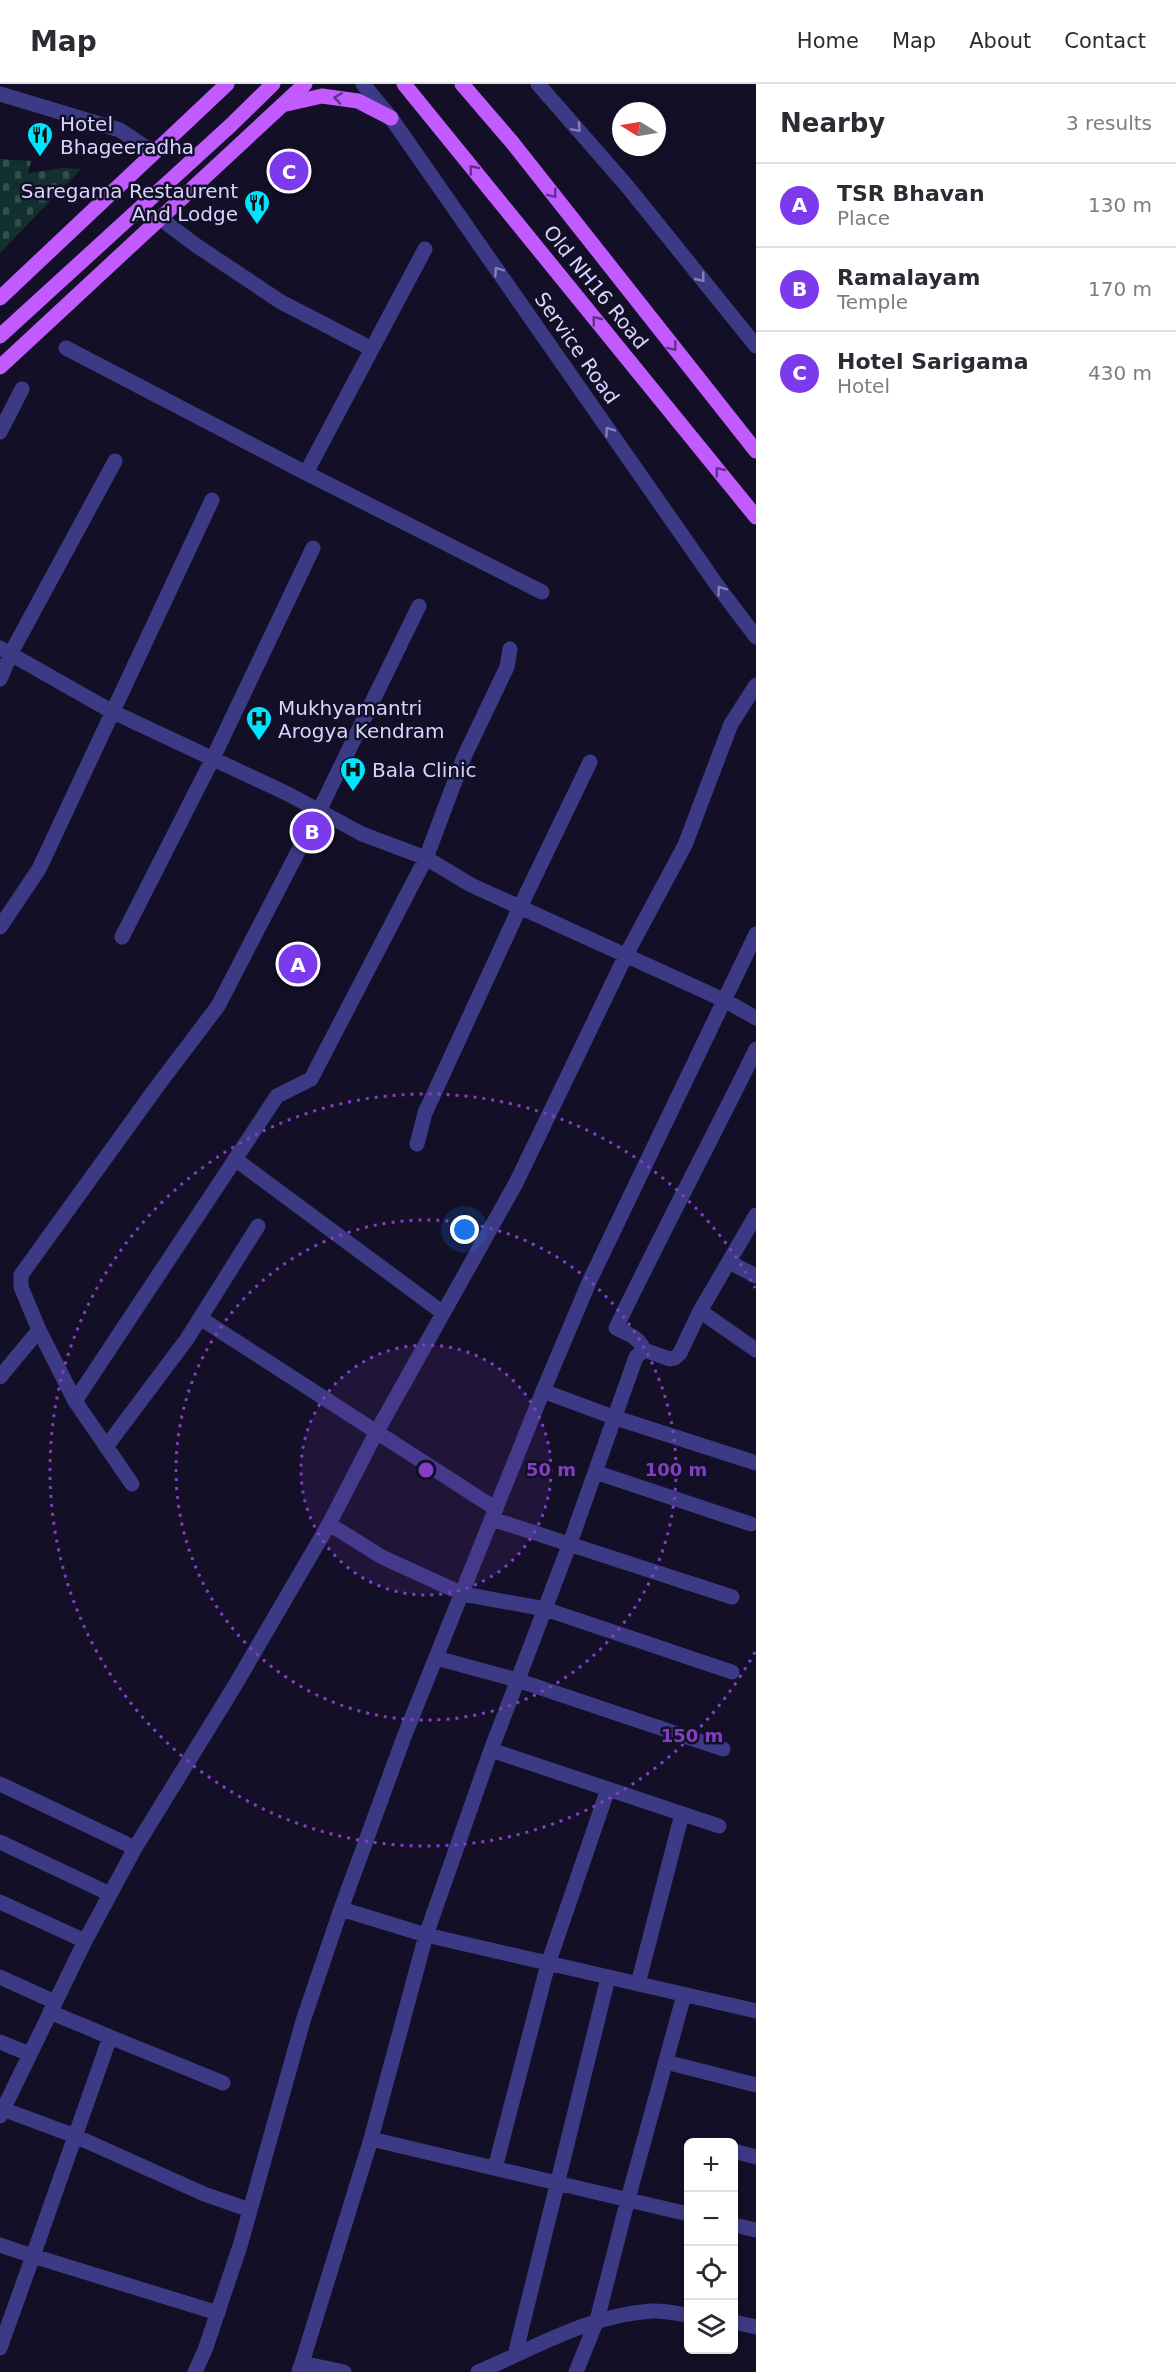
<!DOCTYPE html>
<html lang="en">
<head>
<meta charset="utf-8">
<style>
	:root { --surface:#fff; --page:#f7f7f7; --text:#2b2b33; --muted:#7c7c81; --line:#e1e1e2; --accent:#7c3aed }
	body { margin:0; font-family:"DejaVu Sans",sans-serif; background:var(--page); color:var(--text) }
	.controls { position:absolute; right:18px; bottom:18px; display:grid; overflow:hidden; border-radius:9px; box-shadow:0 3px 9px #0003 }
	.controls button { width:54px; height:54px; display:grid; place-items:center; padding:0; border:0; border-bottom:2px solid var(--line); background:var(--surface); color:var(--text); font:30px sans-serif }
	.compass { position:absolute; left:612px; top:18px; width:54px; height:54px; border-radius:50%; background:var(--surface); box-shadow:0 3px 9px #0003; rotate:281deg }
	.you { position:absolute; left:465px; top:1146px; width:21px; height:21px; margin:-15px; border:4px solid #fff; border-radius:50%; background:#1a73e8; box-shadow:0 0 0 9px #1a73e833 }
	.badge { display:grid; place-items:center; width:39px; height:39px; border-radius:50%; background:var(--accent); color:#fff; font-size:20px; font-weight:700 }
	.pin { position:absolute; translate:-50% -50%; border:3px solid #fff; box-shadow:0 2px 6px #0006 }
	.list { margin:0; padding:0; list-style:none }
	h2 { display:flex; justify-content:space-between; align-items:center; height:78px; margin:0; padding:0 24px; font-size:26px }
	h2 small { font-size:20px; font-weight:400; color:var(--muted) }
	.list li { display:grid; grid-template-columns:39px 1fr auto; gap:18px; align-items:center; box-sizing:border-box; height:84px; padding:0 24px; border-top:2px solid var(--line) }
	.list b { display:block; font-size:22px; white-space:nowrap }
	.list p { margin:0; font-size:20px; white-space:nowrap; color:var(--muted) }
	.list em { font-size:20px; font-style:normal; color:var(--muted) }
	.icon { flex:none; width:33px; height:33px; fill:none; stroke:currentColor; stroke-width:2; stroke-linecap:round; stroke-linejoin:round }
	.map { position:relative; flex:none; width:756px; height:2288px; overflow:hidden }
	header { display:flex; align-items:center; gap:36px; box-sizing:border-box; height:84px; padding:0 30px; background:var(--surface); border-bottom:2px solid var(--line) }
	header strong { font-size:28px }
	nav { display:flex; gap:33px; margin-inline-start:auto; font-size:21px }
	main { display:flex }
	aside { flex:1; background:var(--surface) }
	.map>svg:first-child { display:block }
	.cemetery { fill:url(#cemetery-stones) }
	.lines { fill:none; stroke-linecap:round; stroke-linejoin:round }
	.minor { stroke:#3d3a85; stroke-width:15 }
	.major { stroke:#c25bff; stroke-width:15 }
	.oneway { stroke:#623188 }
	.oneway2 { stroke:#837fbc }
	.ring { fill:none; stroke:#843dc5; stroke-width:3; stroke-dasharray:3 6 }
	.labels { text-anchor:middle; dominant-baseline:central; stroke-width:5; stroke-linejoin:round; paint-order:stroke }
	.poi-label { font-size:20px; fill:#d9d4ff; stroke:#130f26; text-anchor:start }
	.street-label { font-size:20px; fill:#d9d4ff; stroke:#130f26 }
	.centre { fill:#843dc5; stroke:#130f26; stroke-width:3 }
	.ring-label { font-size:18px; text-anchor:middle; font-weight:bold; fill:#843dc5; stroke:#130f26; stroke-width:5; stroke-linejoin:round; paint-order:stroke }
</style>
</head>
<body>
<header>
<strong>Map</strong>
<nav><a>Home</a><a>Map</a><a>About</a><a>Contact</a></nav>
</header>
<main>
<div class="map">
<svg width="756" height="2288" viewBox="0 0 756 2288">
	<defs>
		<pattern id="cemetery-stones" width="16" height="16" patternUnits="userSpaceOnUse" patternTransform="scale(1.5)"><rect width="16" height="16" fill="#12302f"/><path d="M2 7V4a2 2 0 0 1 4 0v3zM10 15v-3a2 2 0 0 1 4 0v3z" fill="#344d4e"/></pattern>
	</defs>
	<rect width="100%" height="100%" fill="#130f26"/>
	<path class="cemetery" d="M0 75 31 77 28 89 63 84 81 85 0 169Z"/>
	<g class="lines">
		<path class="minor" d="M363 0 391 34 719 504 756 553
			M538 0 627 102 756 262
			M0 10 120 46 154 69
			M161 135 197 162 281 218 372 265
			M66 264 306 389 542 508
			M0 348 22 305
			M306 389 425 165
			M0 564 111 627 288 710 362 750 426 774 471 801 726 917 756 934
			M0 595 11 569 115 377
			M0 843 39 785 212 416
			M122 853 213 674 313 464
			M417 1060 425 1029 520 823 590 678
			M235 1075 443 1229
			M729 1178 756 1192
			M700 1227 756 1266
			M200 1234 496 1425
			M644 1266C639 1253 628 1250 616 1244 661 1150 710 1059 756 965
			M0 1293 39 1246
			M543 1307 613 1333 756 1379
			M75 1317 277 1012 311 995 426 774 464 673 507 583 510 565
			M106 1363 187 1255 258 1142
			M595 1388 751 1440
			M132 1400 75 1317 39 1246 21 1203V1191L156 1004 218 922 319 727 419 522
			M492 1435 732 1513
			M329 1440 382 1473 463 1510 545 1525 732 1588
			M436 1574 517 1596 723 1665
			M491 1666 719 1742
			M0 1700 135 1764
			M0 1758 110 1810
			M0 1818 85 1857
			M341 1825 426 1851 756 1927
			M0 1893 55 1918
			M638 1900 682 1730
			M50 1928 110 1953 33 2172 218 2229
			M110 1953 223 1999
			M0 1958 29 1970
			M666 1978 756 2001
			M0 2024 75 2052 204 2110 250 2126
			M0 2032 85 1857 135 1764 234 1603 329 1440 376 1349 516 1099 626 871 685 761 731 640 756 601
			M371 2055 688 2130
			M734 2067 756 2073
			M495 2084 548 1880 608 1705
			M734 2141 756 2146
			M0 2161 33 2172 0 2264
			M734 2238 756 2243
			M515 2271 608 1894
			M302 2279 371 2055 426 1851 491 1666 570 1459 636 1273 644 1266 670 1275 675 1274 680 1269 700 1227 756 1131
			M299 2287 302 2279 344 2288
			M195 2288 205 2266 240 2162 303 1937 341 1825 404 1653 543 1307 590 1196 756 850
			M478 2288C535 2264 588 2231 652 2227 664 2226 677 2230 688 2231
			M576 2288 597 2236 628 2115 684 1911"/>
		<path class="major" d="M404 0 756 433
			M462 0 511 57 756 367
			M282 21 322 12 358 17 391 34
			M0 214 227 0
			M0 252 231 41 273 0
			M0 283 305 0"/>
	</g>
	<defs><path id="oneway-chevron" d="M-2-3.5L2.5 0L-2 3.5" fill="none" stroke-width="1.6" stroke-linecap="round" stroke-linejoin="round" transform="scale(1.5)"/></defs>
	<g class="oneway">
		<use href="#oneway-chevron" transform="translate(338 14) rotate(-172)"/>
		<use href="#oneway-chevron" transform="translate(473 85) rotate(-129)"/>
		<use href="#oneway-chevron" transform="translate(553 110) rotate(52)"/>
		<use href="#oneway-chevron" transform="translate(596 236) rotate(-129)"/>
		<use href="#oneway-chevron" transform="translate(673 263) rotate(52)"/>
		<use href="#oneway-chevron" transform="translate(719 387) rotate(-129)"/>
	</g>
	<g class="oneway2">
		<use href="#oneway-chevron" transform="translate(577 44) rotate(49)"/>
		<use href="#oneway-chevron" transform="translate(498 187) rotate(-125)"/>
		<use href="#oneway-chevron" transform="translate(701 194) rotate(51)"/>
		<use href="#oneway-chevron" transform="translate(609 347) rotate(-125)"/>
		<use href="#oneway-chevron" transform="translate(721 506) rotate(-126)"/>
	</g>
	<circle cx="426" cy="1386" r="125" fill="#843dc5" fill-opacity=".12"/>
	<g class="ring">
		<circle cx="426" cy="1386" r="125"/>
		<circle cx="426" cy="1386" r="250"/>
		<path d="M755 1568A376 376 0 1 1 755 1204"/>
	</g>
	<defs>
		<symbol id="restaurant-pin" viewBox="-11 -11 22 30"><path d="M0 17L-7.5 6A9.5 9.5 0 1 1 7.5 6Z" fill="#00e5ff" stroke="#130f26"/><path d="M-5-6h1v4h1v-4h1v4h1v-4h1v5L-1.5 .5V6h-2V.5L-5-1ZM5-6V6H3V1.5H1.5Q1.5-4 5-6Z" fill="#111"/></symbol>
		<symbol id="hospital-pin" viewBox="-11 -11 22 30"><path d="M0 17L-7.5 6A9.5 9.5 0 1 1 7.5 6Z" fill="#00e5ff" stroke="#130f26"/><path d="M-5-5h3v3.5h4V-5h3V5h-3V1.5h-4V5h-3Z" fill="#111"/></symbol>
	</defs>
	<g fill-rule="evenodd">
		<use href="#restaurant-pin" x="25" y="36" width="30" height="40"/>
		<use href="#restaurant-pin" x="242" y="104" width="30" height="40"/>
		<use href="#hospital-pin" x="244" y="620" width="30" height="40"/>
		<use href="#hospital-pin" x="338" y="671" width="30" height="40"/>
	</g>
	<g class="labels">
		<g class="poi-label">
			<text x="60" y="40">Hotel<tspan x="60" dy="23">Bhageeradha</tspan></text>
			<text x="238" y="107" text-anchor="end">Saregama Restaurent<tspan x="238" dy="23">And Lodge</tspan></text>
			<text x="278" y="624">Mukhyamantri<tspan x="278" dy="23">Arogya Kendram</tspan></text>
			<text x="372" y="686">Bala Clinic</text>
		</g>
		<g class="street-label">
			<text transform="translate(596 203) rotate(51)">Old NH16 Road</text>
			<text transform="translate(577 264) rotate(55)">Service Road</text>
		</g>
	</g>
	<circle cx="426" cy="1386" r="9" class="centre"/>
	<g class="ring-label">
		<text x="551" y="1392">50 m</text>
		<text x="676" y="1392">100 m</text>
		<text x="692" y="1658">150 m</text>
	</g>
</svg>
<div class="controls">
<button>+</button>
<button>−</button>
<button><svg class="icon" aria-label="locate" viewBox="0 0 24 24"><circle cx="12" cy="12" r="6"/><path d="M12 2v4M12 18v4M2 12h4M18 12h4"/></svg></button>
<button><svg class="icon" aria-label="layers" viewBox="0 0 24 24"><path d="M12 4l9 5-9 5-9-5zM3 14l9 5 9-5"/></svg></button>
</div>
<svg class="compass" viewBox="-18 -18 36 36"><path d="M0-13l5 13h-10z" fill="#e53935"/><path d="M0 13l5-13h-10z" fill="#7c7c81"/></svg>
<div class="you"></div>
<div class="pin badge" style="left:298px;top:880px">A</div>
<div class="pin badge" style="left:312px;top:747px">B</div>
<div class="pin badge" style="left:289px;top:87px">C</div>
</div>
<aside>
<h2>Nearby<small>3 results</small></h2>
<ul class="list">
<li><span class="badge">A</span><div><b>TSR Bhavan</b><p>Place</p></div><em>130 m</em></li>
<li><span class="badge">B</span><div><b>Ramalayam</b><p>Temple</p></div><em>170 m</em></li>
<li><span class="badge">C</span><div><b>Hotel Sarigama</b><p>Hotel</p></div><em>430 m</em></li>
</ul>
</aside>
</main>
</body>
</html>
